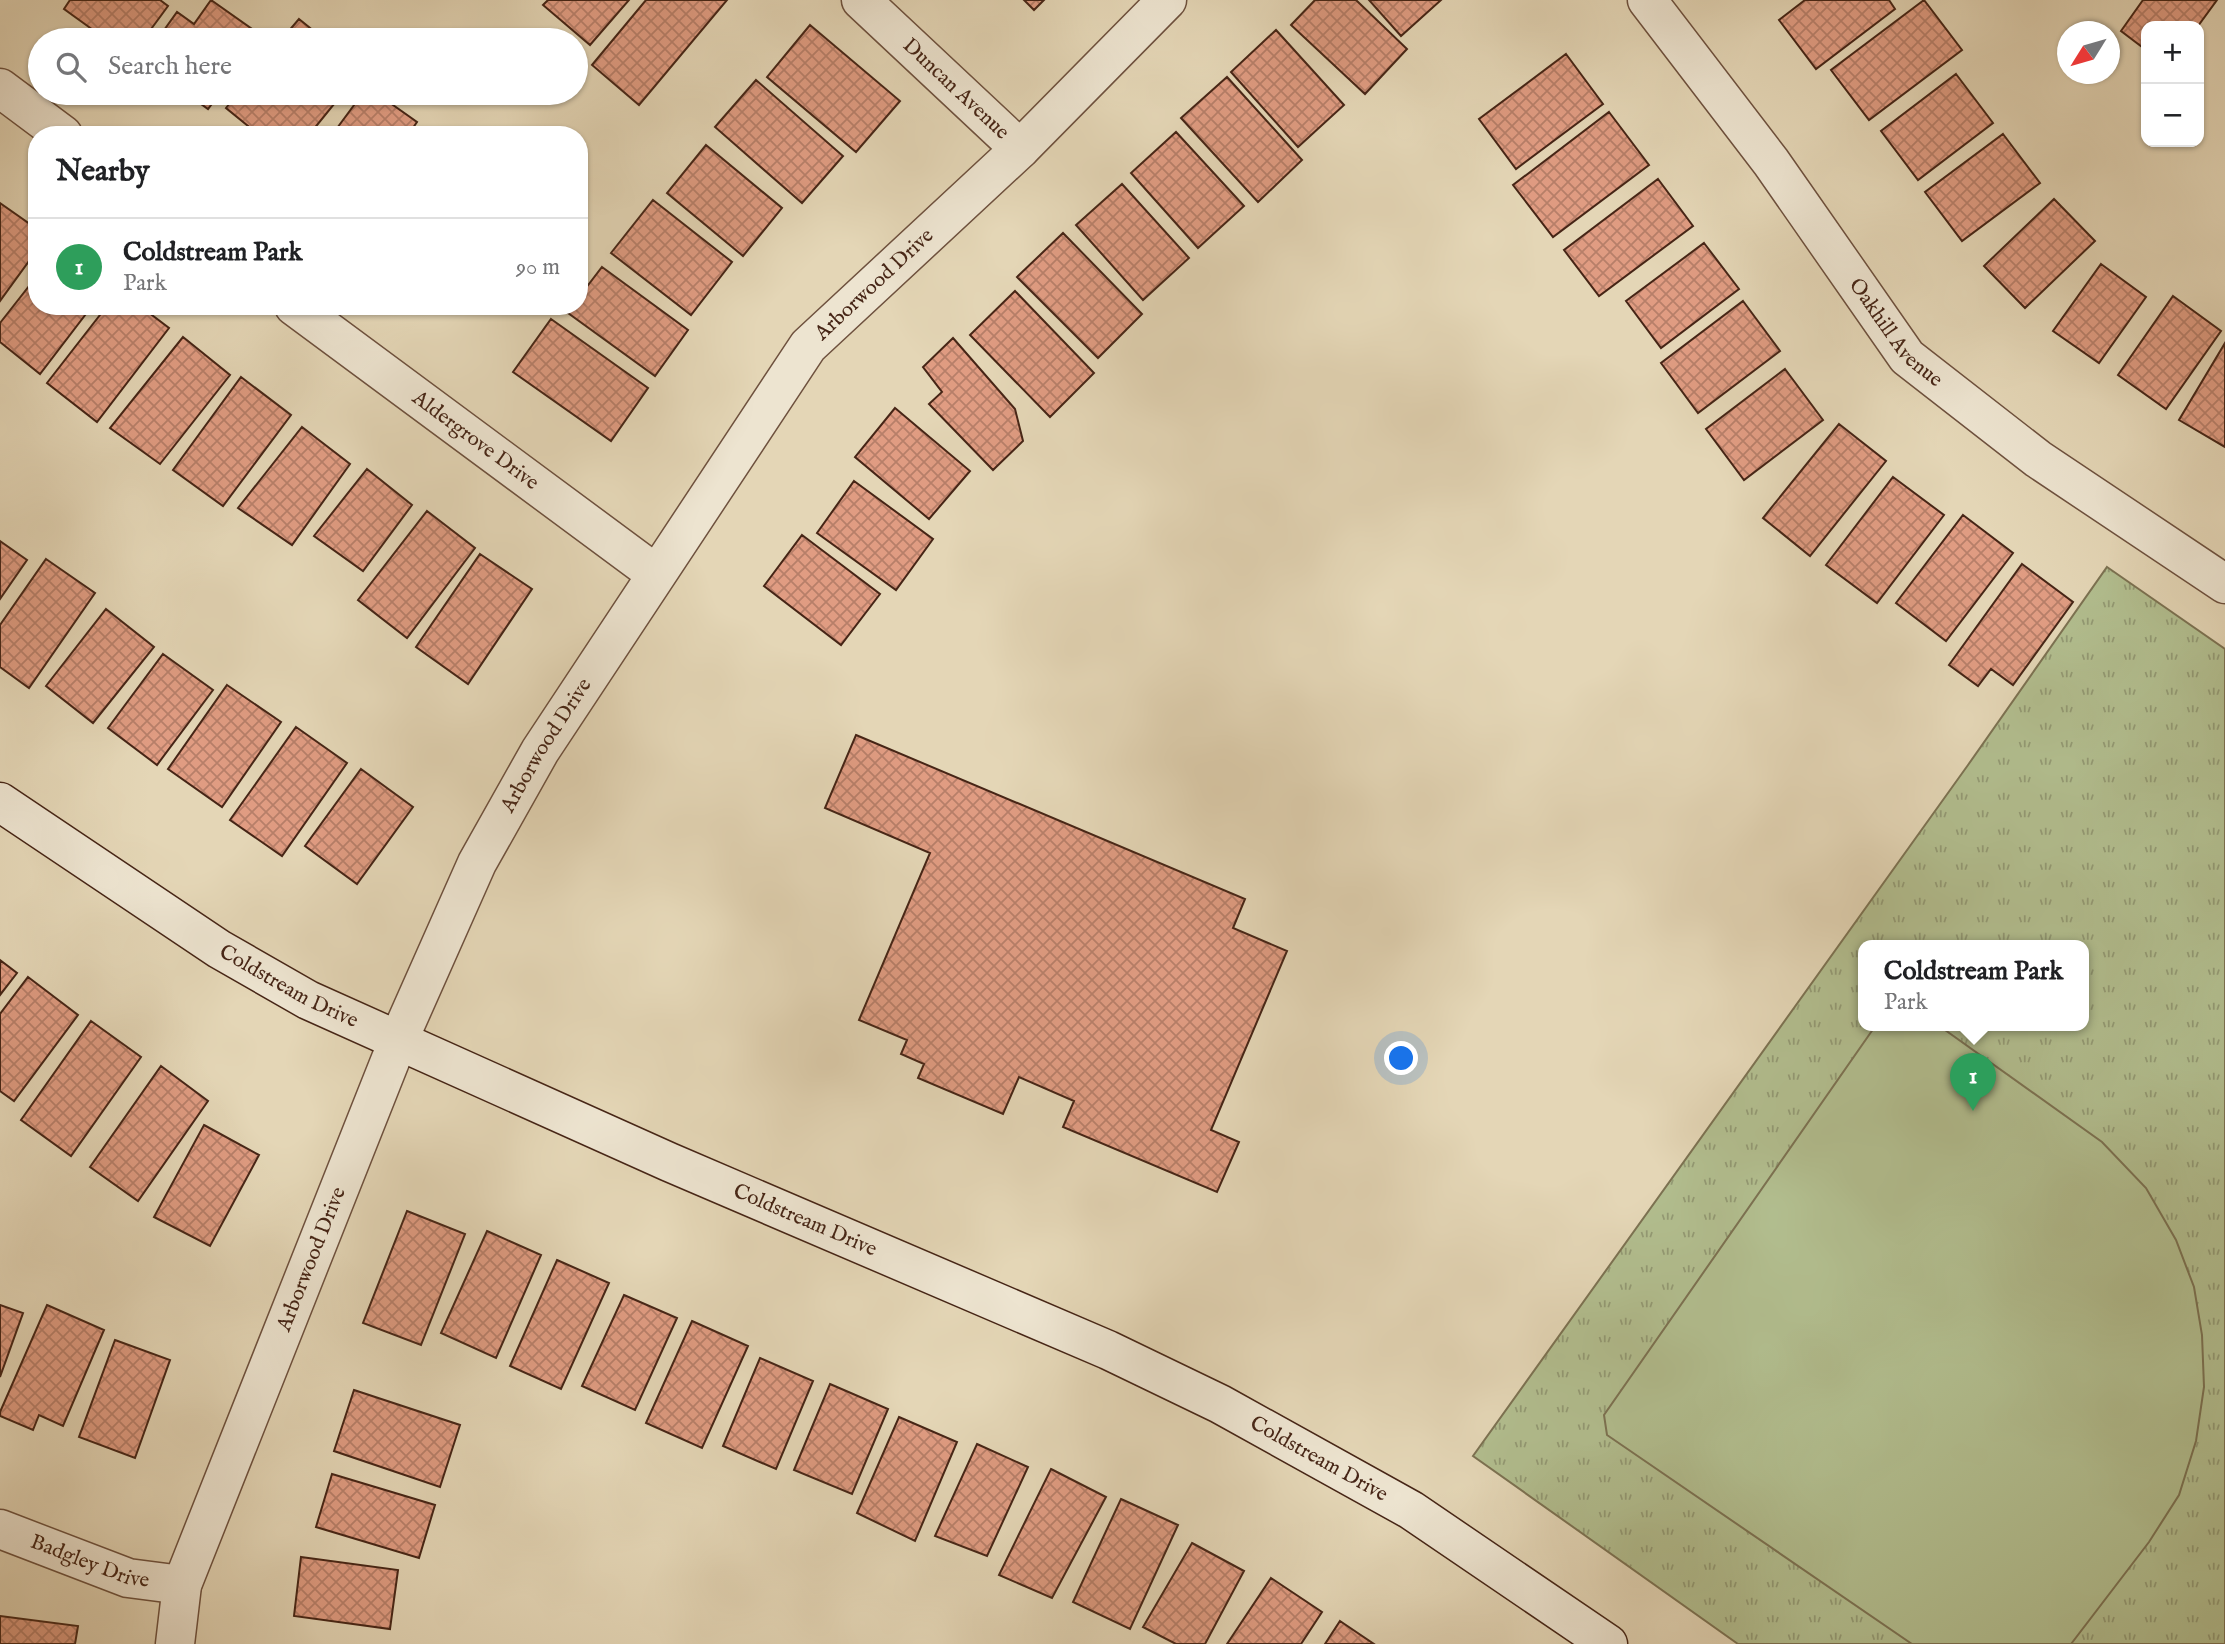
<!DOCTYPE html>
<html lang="en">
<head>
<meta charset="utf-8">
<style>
	:root { --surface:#fff; --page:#f6f6f6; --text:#202124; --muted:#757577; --line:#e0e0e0; --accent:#b45309 }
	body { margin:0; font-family:"IM FELL English",serif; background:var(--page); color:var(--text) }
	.controls { position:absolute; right:21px; top:21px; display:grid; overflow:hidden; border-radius:14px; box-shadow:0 2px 5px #0004 }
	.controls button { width:63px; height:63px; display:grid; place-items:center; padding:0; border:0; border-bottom:2px solid var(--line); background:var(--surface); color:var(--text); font:35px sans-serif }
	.compass { position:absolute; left:2057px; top:21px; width:63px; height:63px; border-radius:50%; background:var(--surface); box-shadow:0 2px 5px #0004; rotate:233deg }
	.you { position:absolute; left:1402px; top:1059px; width:24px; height:24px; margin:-18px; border:5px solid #fff; border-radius:50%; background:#1a73e8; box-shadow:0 0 0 10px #1a73e833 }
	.badge { display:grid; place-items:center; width:46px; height:46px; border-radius:50%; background:var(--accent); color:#fff; font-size:23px; font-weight:700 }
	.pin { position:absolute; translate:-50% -58px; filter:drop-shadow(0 2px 4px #0008) }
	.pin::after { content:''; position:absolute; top:37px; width:24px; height:21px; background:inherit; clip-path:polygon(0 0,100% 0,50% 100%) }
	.popup { position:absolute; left:1858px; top:940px; width:231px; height:91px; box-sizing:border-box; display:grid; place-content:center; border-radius:14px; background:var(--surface); filter:drop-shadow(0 2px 5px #0005); font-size:23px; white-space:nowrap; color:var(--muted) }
	.popup b { font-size:26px; color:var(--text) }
	.popup::after { content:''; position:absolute; left:50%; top:100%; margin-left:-14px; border:14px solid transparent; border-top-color:var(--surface) }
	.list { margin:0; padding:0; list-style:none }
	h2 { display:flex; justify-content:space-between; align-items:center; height:91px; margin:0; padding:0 28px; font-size:30px }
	h2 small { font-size:23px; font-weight:400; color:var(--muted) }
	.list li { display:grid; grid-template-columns:46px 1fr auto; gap:21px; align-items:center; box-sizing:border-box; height:98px; padding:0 28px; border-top:2px solid var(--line) }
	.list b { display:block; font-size:26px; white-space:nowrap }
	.list p { margin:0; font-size:23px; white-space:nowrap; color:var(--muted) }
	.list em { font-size:23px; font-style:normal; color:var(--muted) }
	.icon { flex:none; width:38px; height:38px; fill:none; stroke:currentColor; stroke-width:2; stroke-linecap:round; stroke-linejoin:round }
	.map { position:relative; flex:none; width:2225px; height:1644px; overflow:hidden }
	.search { position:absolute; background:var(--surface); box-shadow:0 2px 5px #0004; left:28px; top:28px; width:560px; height:77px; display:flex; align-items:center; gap:18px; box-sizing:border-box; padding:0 24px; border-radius:38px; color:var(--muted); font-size:26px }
	.panel { position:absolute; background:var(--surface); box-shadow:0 2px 5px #0004; left:28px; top:126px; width:560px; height:189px; border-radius:28px }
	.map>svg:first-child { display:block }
	.park { fill:url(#park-tufts); stroke:#7c7252; stroke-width:2; fill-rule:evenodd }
	.garden { fill:#b2be8f; stroke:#7c7252; stroke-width:2 }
	.building { fill:url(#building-cross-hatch); stroke:#462516; stroke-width:2 }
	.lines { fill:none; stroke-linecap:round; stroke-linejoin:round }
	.street-casing { stroke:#6e513e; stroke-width:41 }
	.secondary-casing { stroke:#462516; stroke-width:41 }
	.street { stroke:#ede4d0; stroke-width:38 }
	.secondary { stroke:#ede4d0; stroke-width:38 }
	.labels { text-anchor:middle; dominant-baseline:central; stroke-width:5; stroke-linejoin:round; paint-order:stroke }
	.street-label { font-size:21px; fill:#462516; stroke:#ede4d0 }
</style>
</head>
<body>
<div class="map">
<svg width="2225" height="1644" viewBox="0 0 2225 1644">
	<defs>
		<pattern id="park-tufts" width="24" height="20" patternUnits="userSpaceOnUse" patternTransform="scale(1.75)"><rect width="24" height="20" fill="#b2be8f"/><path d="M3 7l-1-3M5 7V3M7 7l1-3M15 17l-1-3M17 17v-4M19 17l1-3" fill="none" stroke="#939a74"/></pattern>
		<pattern id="building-cross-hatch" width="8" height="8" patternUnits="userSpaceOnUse" patternTransform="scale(1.75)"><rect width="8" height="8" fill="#e09c82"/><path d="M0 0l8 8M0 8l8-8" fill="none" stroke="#b77f69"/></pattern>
	</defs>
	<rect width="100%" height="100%" fill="#e4d6b6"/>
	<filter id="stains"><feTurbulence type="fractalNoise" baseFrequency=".00286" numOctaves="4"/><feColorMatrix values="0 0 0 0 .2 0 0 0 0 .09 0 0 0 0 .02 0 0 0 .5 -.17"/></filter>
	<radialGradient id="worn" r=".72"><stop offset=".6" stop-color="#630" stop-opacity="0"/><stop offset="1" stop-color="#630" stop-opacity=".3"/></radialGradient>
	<path class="park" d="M2107 567 2225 649V1644H1738L1473 1456 1968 765ZM1863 945H2083V1025H1863Z"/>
	<path class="garden" d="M1876 1025H1938L2102 1142 2146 1188 2176 1240 2194 1287 2202 1335 2204 1387 2196 1441 2179 1495 2149 1542 2071 1644H1912L1607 1435 1604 1415Z"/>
	<path class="building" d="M70 0H160L168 6 143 40H107L64 9Z
		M211 0 262 36 259 40H157L177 12 194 24Z
		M548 0H629L590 45 543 5Z
		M646 0H727L639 105 592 65Z
		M1024 0H1044L1034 10Z
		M1315 0H1356L1407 49 1365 94 1291 25Z
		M1369 0H1441L1401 36Z
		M1805 0H1889L1895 9 1816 69 1779 20Z
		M1924 0 1962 50 1869 120 1831 70Z
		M2143 0H2217L2198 26H2146V50L2121 31Z
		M299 19 325 40H281Z
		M810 25 900 101 856 152 767 77Z
		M1276 30 1344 105 1298 147 1231 72Z
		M1566 54 1603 104 1516 169 1479 119Z
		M1956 74 1993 123 1918 180 1881 131Z
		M1227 77 1302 160 1258 202 1181 118Z
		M756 80 843 156 802 203 715 127Z
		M186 93H220L208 109Z
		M238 93H343L309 135H259L226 108Z
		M363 93H376L417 122 408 135H332Z
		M1609 112 1649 165 1553 237 1513 185Z
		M1176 132 1244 206 1198 248 1131 173Z
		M2003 134 2040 183 1962 241 1925 192Z
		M706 145 782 208 743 256 667 193Z
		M1658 179 1693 226 1599 296 1564 250Z
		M1122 184 1189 258 1143 300 1076 225Z
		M2054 199 2095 241 2025 308 1984 266Z
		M653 200 732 262 691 315 611 253Z
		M0 203 37 229V250L0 301Z
		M1063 233 1142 314 1098 358 1017 277Z
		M1704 243 1739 289 1661 348 1626 301Z
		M2101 264 2146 297 2099 363 2053 331Z
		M602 267 688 330 655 376 568 313 573 306H579V297Z
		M37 276V306H92L40 374 0 342V323Z
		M1015 291 1094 373 1050 417 970 335Z
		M2173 296 2221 331 2166 409 2118 375Z
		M1743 301 1780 351 1698 413 1661 363Z
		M107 306H140L169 328 97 422 47 383Z
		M551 319 648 388 611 441 513 372Z
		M183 337 230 375 160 464 110 428Z
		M953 338 1015 409 1023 441 993 470 929 404 942 392 923 367Z
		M2225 343V447L2179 420Z
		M1785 369 1823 420 1744 480 1706 429Z
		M241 377 291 415 223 506 173 470Z
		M895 408 970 471 929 519 855 457Z
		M1839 424 1886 461 1810 556 1763 518Z
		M302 427 350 464 292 545 238 508Z
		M367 469 412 505 363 571 314 536Z
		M1893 477 1944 515 1877 603 1826 565Z
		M854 481 933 539 896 590 817 533Z
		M427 511 475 548 407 638 358 600Z
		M1963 515 2013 553 1946 641 1896 603Z
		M802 535 880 594 841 645 764 586Z
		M0 541 27 560 0 599Z
		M480 554 532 589 468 684 416 647Z
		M46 559 95 593 29 688 0 667V625Z
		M2022 564 2073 602 2013 685 1991 669 1978 686 1949 665Z
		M106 609 154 647 93 723 46 686Z
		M163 654 213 690 157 765 108 728Z
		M227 685 281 722 222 807 168 769Z
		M296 727 347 763 282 856 230 820Z
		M856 735 1245 899 1233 928 1287 951 1211 1130 1239 1142 1217 1192 1063 1127 1074 1101 1019 1077 1003 1114 918 1078 924 1064 901 1054 907 1040 859 1020 930 853 825 808Z
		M361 769 413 807 357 884 305 846Z
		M0 960 17 973 0 995Z
		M28 977 78 1015 14 1101 0 1091V1014Z
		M91 1021 141 1057 71 1156 21 1120Z
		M161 1066 208 1101 138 1201 90 1167Z
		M204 1125 259 1155 210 1246 154 1217Z
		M407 1211 465 1234 421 1345 363 1323Z
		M487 1231 541 1255 496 1358 441 1333Z
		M557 1260 609 1283 561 1389 510 1366Z
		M624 1295 677 1318 635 1410 582 1386Z
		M0 1305 23 1313 0 1377Z
		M47 1305 104 1330 63 1426 39 1415 33 1430 0 1416V1412Z
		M692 1321 748 1346 702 1448 646 1423Z
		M115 1340 170 1360 135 1458 79 1437Z
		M760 1358 813 1381 776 1469 723 1446Z
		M830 1384 888 1409 852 1494 794 1470Z
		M354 1390 460 1425 440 1487 334 1451Z
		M899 1417 957 1442 915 1541 857 1513Z
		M977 1444 1028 1467 987 1556 935 1536Z
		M1051 1469 1106 1497 1052 1598 999 1575Z
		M332 1474 435 1505 419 1558 316 1527Z
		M1121 1499 1178 1525 1130 1629 1073 1602Z
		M1192 1543 1244 1571 1205 1644H1176L1143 1627Z
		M301 1557 398 1570 390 1629 294 1616Z
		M1271 1578 1322 1612 1301 1644H1227Z
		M0 1616 78 1626 75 1644H0Z
		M1340 1621 1374 1644H1325Z"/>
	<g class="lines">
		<defs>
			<g id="street">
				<path id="s1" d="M861 0 1020 149"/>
				<path id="s2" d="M1647 0 1771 162 1907 357 2038 459 2225 584"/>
				<path d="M0 88 63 135"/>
				<path id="s3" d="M294 306 656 574"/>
				<path id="s4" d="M0 1529 128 1578 182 1585"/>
				<path id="s5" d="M175 1644 182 1585 398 1041 477 863 540 751 808 346 1020 149 1167 0"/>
			</g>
			<g id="secondary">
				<path id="s6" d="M0 802 219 949 308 1000 669 1162 1108 1350 1220 1404 1411 1510 1608 1644"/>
			</g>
		</defs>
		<use href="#street" class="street-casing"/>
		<use href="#secondary" class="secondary-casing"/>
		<use href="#street" class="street"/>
		<use href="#secondary" class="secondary"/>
	</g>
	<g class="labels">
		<g class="street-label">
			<text stroke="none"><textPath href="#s1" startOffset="130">Duncan Avenue</textPath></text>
			<text stroke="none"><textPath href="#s5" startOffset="1544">Arborwood Drive</textPath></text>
			<text stroke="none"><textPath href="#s2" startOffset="416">Oakhill Avenue</textPath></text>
			<text stroke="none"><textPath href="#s3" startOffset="226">Aldergrove Drive</textPath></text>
			<text stroke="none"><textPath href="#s5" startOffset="976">Arborwood Drive</textPath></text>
			<text stroke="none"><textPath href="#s6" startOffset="343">Coldstream Drive</textPath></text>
			<text stroke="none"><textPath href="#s6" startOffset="910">Coldstream Drive</textPath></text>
			<text stroke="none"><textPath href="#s5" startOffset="410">Arborwood Drive</textPath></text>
			<text stroke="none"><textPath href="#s6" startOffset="1477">Coldstream Drive</textPath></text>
			<text stroke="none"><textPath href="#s4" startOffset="96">Badgley Drive</textPath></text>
		</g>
	</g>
	<rect width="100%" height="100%" filter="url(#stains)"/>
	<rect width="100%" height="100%" fill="url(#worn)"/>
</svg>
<div class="controls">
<button>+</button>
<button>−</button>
</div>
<svg class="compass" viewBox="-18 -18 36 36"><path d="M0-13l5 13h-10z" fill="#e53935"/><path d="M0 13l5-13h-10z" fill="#757577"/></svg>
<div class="you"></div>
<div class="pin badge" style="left:1973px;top:1111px;background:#2e9e5b">1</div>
<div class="popup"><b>Coldstream Park</b>Park</div>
<div class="search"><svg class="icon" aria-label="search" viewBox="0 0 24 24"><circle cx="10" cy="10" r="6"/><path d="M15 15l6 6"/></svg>Search here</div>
<section class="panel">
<h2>Nearby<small></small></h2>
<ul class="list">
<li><span class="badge" style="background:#2e9e5b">1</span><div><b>Coldstream Park</b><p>Park</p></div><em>90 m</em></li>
</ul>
</section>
</div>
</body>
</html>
